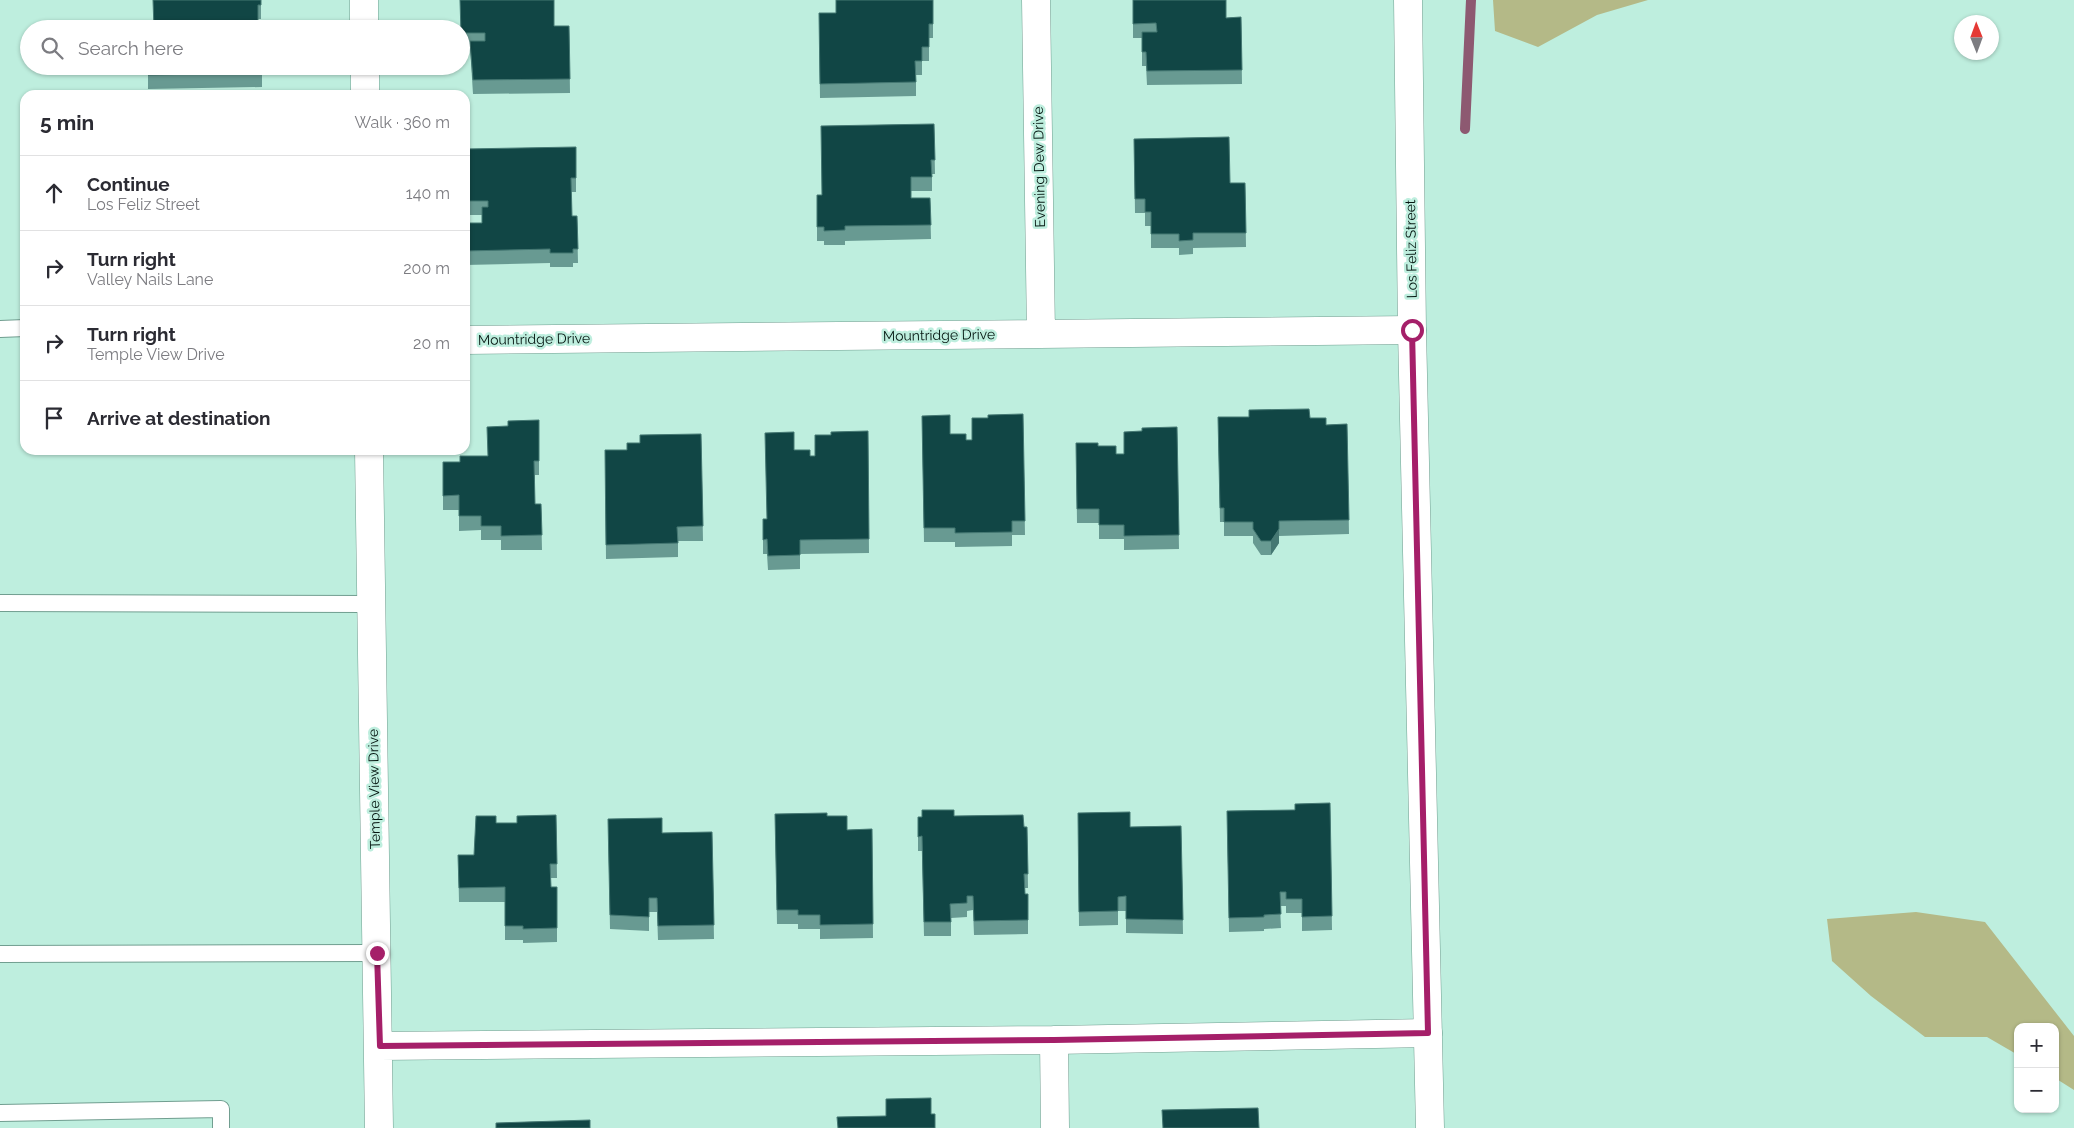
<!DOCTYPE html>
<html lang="en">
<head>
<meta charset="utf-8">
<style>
	:root { --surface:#fff; --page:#f7f7f7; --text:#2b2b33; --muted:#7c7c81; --line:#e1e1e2 }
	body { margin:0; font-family:Raleway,sans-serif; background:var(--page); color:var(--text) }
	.controls { position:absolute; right:15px; bottom:15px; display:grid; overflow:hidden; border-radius:10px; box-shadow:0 1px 4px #0004 }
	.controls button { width:45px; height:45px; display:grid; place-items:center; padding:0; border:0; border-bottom:1px solid var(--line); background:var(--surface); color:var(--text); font:25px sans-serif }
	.compass { position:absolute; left:1954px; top:15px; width:45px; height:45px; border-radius:50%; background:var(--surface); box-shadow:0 1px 4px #0004; rotate:359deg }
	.stop { position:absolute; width:15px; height:15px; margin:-11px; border:4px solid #a51f69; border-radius:50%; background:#fff }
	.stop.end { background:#a51f69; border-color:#fff; box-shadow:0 1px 5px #0008 }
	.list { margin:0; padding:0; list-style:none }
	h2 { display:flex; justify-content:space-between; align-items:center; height:65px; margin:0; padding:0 20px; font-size:21px }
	h2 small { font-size:16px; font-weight:400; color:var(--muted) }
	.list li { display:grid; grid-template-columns:32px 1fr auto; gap:15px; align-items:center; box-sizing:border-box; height:75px; padding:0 20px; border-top:1px solid var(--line) }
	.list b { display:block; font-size:19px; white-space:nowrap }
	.list p { margin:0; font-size:16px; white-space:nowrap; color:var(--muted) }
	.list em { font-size:16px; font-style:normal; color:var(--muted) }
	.icon { flex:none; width:28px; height:28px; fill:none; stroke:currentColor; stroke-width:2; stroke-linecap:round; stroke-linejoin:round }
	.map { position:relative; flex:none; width:2074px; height:1128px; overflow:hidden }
	.search { position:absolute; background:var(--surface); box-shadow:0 1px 4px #0004; left:20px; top:20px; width:450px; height:55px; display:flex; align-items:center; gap:12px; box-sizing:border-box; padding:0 18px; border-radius:28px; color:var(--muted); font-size:19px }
	.panel { position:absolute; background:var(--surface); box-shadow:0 1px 4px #0004; left:20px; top:90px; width:450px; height:365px; border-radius:15px }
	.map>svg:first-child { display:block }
	.green { fill:#b4b987 }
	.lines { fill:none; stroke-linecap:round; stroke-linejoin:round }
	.stream { stroke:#8d5971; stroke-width:10 }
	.service-casing { stroke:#719e90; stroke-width:18 }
	.minor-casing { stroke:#719e90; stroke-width:29 }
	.tertiary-casing { stroke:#719e90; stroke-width:29 }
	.service { stroke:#fff; stroke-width:16 }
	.minor { stroke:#fff; stroke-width:28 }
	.tertiary { stroke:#fff; stroke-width:28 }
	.wall { fill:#689a92 }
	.shaded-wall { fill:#457873 }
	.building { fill:#114645; stroke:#457873 }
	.route { stroke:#a51f69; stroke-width:6 }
	.labels { text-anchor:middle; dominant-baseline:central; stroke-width:5; stroke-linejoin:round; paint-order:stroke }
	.street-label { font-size:14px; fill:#041510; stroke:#beeede }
</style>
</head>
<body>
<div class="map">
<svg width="2074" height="1128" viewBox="0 0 2074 1128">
	<rect width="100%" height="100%" fill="#beeede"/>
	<path class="green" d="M1493 0H1648L1597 15 1538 47 1495 31Z
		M1916 912 1985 922 2074 1036V1090L2055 1078V1027H2018V1055L1987 1037H1925L1871 996 1832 961 1827 919Z"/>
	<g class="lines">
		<path class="stream" d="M1465 129 1471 0"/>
		<defs>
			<path id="service" d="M0 329 25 328
				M0 603 370 604
				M0 954 377 953
				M0 1113 221 1109V1128"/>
			<path id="minor" d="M364 0V29
				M1036 0 1041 334
				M365 66V95
				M465 340 1412 330
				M369 450 379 1128
				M1054 1040 1055 1128
				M380 1046 1054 1040 1428 1033"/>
			<path id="tertiary" d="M1408 0 1412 330 1430 1128"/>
		</defs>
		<use href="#service" class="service-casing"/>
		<use href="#minor" class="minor-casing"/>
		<use href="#tertiary" class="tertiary-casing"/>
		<use href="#service" class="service"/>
		<use href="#minor" class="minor"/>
		<use href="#tertiary" class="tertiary"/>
	</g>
	<path class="wall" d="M261 0V19H258V29H153Z
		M933 0V38H929V61H922V75H916V96L820 98 819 13H836Z
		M1133 0 1226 18 1241 17 1242 84 1147 85 1146 66H1142V38H1133Z
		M569 26 570 93 473 94 470 47H461V29Z
		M148 66H262V87L148 89Z
		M934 124 935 174H932V191H911V198H930L931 239 845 241V245H824V241H817V195H822Z
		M1134 139 1230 183H1245L1246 247 1193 248V254L1179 255V248H1151V226H1145V213H1135Z
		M576 147V192H571L572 216H577L578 263H573V267H550V263L465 265V223H482V215H465V188Z
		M1023 414 1025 535H1012V546L955 547V542H924L922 416 950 434 966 440H972L988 418Z
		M1218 417 1310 418 1326 425 1347 424 1349 534 1279 536V543L1271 555H1261L1253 543V536H1224V522H1220Z
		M539 420V475H535V504H541L542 550H501V540H481V530L459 531V510H443V462H460L488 456 508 426Z
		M1177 427 1179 549 1124 550V539H1099V523H1077L1076 443 1098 446 1116 454H1124L1142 431Z
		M868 431 869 553 800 554V569L768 570 767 554H763V533L767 519 794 450 810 456H815L831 435Z
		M701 434 703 541H678V557L606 559 605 450H627L640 443Z
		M1330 803 1332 930 1302 931V913H1286V906H1280L1281 928 1264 929V931L1229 932 1227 811 1295 810Z
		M1078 813 1130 827 1181 826 1183 934 1126 933V911H1118V925L1079 926Z
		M775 814 827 816 847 830 872 829 873 938 820 939V929H798V924H777Z
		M556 815 557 878H550L551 887H557V942L523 943V940H505V902H459L458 855H474L517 823Z
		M954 816 1027 827 1028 888H1025V894H1028V934L974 935 973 910 967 911V917L951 918V936H924L922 851H918V817Z
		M608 819 662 833 712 832 714 939 658 940 657 912H649V931L610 929Z"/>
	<path class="shaded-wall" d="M1279 529V543L1271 555V541Z"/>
	<path class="building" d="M153 0H261V5H258V22L237 23V28H243V29H154Z
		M460 0H554V26H569L570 79 473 80 470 41H485V33H461Z
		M836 0H933V24H929V47H922V61H915L916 82 820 84 819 13H836Z
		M1133 0H1226V18L1241 17 1242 70 1147 71 1146 52H1142V32H1157L1156 23 1133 24Z
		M148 66H262V73L148 75Z
		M934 124 935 160H931L932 177H911V198H930L931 225 845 226V230L824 231V227H817V195H822L821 126Z
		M1229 137 1230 183H1245L1246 233H1193V240L1179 241V234H1151V212H1145V199H1135L1134 139Z
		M576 147V178H571L572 216H577L578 249H573V253H550V249L465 251V223H482V207H488V201H465V149Z
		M1309 409 1310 418H1326V425L1347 424 1349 520 1279 521V529L1271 541H1261L1253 529V522H1224V508H1220L1218 417H1249V410Z
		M1023 414 1025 521H1012V532L955 533V528H924L922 416 950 415V434H966V440H972V418H988V415Z
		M539 420V461H534L535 504H541L542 535 501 536V526H481V516H459V495L443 496V462H460V456H488L487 427 508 426V421Z
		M1177 427 1179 535 1124 536V525H1099V509H1077L1076 443H1098V446H1116V454H1124V432L1142 431V428Z
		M868 431 869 539 800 540V555L768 556 767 539 763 540V519H767L765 433 794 432V450H810V456H815V435H831V432Z
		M701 434 703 526 677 527 678 543 606 545 605 450H627V443H640V435Z
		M1330 803 1332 916 1302 917V899H1286V892H1280L1281 914 1264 915V917L1229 918 1227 811 1295 810V804Z
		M922 810H954V816L1023 815 1024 827H1027L1028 874H1024L1025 894H1028V920L974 921 973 896H967V903L950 904 951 922H924L922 836 918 837V817H922Z
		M1130 812V827L1181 826 1183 920 1126 919V896L1118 897V911L1079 912 1078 813Z
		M827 813V816H847V830L872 829 873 924 820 925V915H798V910H777L775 814Z
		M556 815 557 864H550L551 887H557V928L523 929V926H505V887L459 888 458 855H474L476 816H496V823H517V816Z
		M662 818V833L712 832 714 925 658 926 657 898H649V917L610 915 608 819Z
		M931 1098V1114H935V1128H838L837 1117 886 1116V1099Z
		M1258 1108 1259 1128H1163L1162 1110Z
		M590 1120V1128H496V1123Z"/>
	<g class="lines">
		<path class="route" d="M377 953 380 1046 1054 1040 1428 1033 1412 330"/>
	</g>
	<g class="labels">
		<g class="street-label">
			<text transform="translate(1039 167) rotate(-91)">Evening Dew Drive</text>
			<text transform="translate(1411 249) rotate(-91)">Los Feliz Street</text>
			<text transform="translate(939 335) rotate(-1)">Mountridge Drive</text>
			<text transform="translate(534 339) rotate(-1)">Mountridge Drive</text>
			<text transform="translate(374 789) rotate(-91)">Temple View Drive</text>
		</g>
	</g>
</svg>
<div class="controls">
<button>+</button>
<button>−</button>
</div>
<svg class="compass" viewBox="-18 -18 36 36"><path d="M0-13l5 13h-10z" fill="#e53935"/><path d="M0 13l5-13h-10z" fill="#7c7c81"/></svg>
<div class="stop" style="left:1412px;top:330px"></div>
<div class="stop end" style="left:377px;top:953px"></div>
<div class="search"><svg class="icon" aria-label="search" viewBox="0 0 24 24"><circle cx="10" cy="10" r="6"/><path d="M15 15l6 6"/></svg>Search here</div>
<section class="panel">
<h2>5 min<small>Walk · 360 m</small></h2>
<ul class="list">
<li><svg class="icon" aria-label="ahead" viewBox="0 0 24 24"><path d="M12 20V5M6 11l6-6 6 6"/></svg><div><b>Continue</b><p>Los Feliz Street</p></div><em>140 m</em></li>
<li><svg class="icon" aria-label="right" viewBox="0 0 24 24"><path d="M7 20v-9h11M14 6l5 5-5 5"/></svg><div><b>Turn right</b><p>Valley Nails Lane</p></div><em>200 m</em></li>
<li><svg class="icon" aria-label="right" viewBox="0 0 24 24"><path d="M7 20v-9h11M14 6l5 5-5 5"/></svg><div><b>Turn right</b><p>Temple View Drive</p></div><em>20 m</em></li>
<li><svg class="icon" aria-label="arrive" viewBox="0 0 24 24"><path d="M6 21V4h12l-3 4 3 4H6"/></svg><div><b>Arrive at destination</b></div></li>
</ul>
</section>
</div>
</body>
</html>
